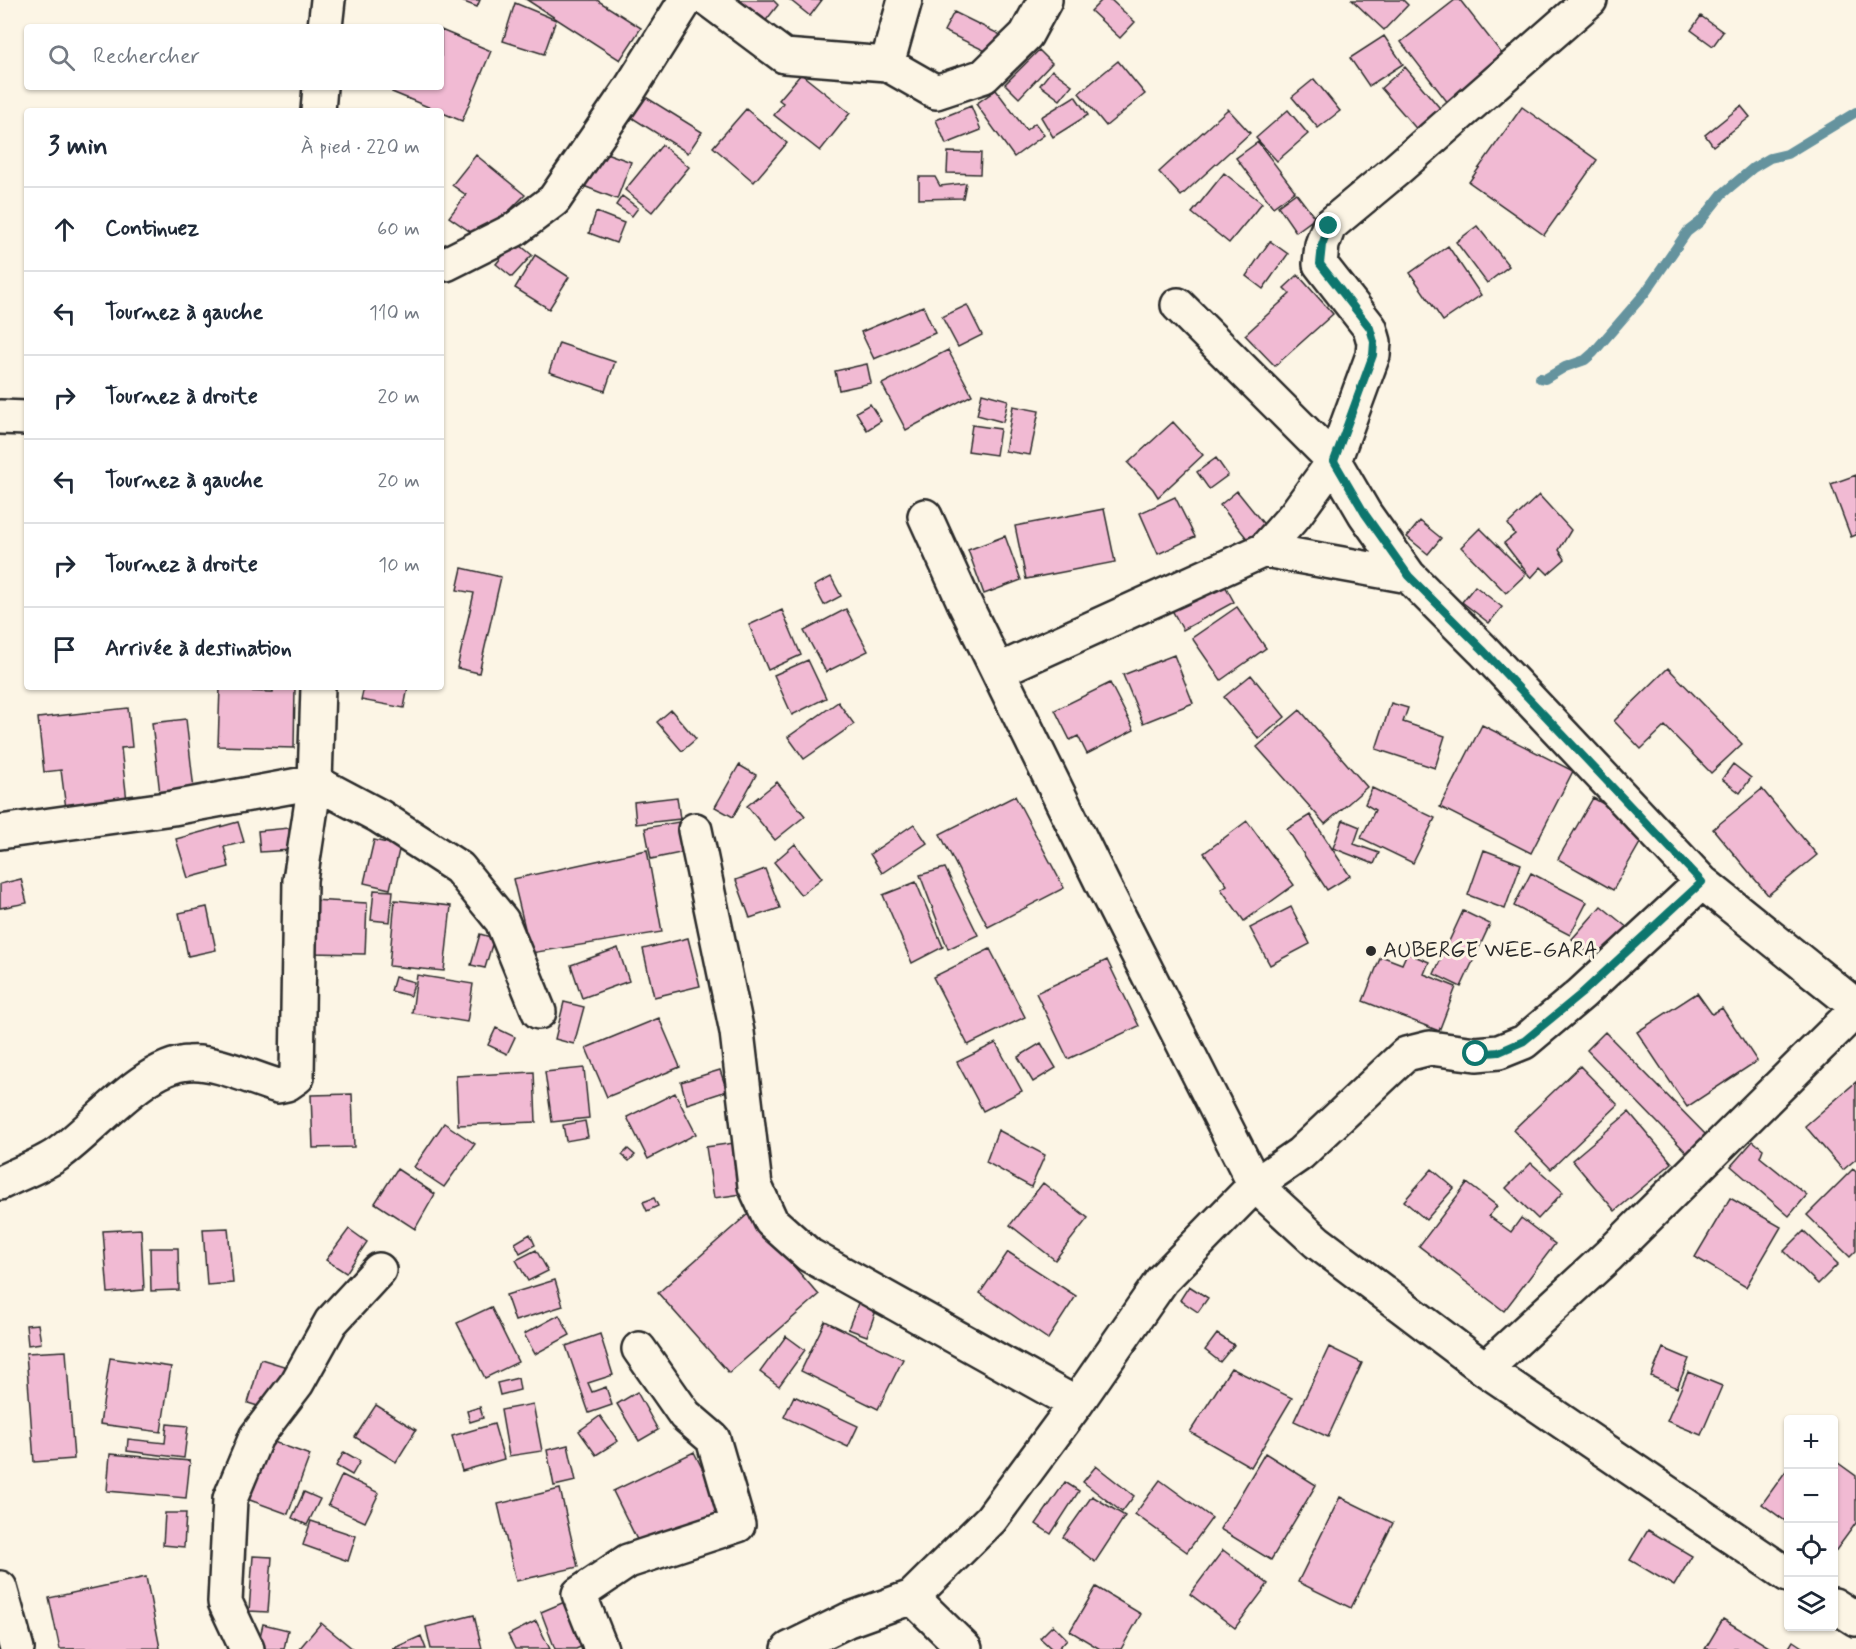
<!DOCTYPE html>
<html lang="fr">
<head>
<meta charset="utf-8">
<style>
	:root { --surface:#fff; --page:#f2f2f3; --text:#1f2937; --muted:#747a83; --line:#e0e1e3 }
	body { margin:0; font-family:Mynerve,sans-serif; background:var(--page); color:var(--text) }
	.controls { position:absolute; right:18px; bottom:18px; display:grid; overflow:hidden; border-radius:6px; box-shadow:0 2px 4px #0004 }
	.controls button { width:54px; height:54px; display:grid; place-items:center; padding:0; border:0; border-bottom:2px solid var(--line); background:var(--surface); color:var(--text); font:30px sans-serif }
	.stop { position:absolute; width:18px; height:18px; margin:-14px; border:4px solid #0f766e; border-radius:50%; background:#fff }
	.stop.end { background:#0f766e; border-color:#fff; box-shadow:0 2px 6px #0008 }
	.list { margin:0; padding:0; list-style:none }
	h2 { display:flex; justify-content:space-between; align-items:center; height:78px; margin:0; padding:0 24px; font-size:26px }
	h2 small { font-size:20px; font-weight:400; color:var(--muted) }
	.list li { display:grid; grid-template-columns:39px 1fr auto; gap:18px; align-items:center; box-sizing:border-box; height:84px; padding:0 24px; border-top:2px solid var(--line) }
	.list b { display:block; font-size:22px; white-space:nowrap }
	.list em { font-size:20px; font-style:normal; color:var(--muted) }
	.icon { flex:none; width:33px; height:33px; fill:none; stroke:currentColor; stroke-width:2; stroke-linecap:round; stroke-linejoin:round }
	.map { position:relative; flex:none; width:1856px; height:1649px; overflow:hidden }
	.search { position:absolute; background:var(--surface); box-shadow:0 2px 4px #0004; left:24px; top:24px; width:420px; height:66px; display:flex; align-items:center; gap:15px; box-sizing:border-box; padding:0 21px; border-radius:6px; color:var(--muted); font-size:22px }
	.panel { position:absolute; background:var(--surface); box-shadow:0 2px 4px #0004; left:24px; top:108px; width:420px; height:582px; border-radius:6px }
	.map>svg:first-child { display:block }
	.lines { fill:none; stroke-linecap:round; stroke-linejoin:round }
	.stream { stroke:#65939e; stroke-width:10 }
	.building { fill:#f1bad3; stroke:#2b2b2b; stroke-width:1.5 }
	.street-casing { stroke:#2b2b2b; stroke-width:38 }
	.secondary-casing { stroke:#2b2b2b; stroke-width:38 }
	.street { stroke:#fcf5e5; stroke-width:33 }
	.secondary { stroke:#fcf5e5; stroke-width:33 }
	.route { stroke:#0f766e; stroke-width:8 }
	.poi-dot { fill:#2b2b2b; stroke:#fcf5e5; stroke-width:2 }
	.labels { text-anchor:middle; dominant-baseline:central; stroke-width:6; stroke-linejoin:round; paint-order:stroke }
	.poi-label { font-size:22px; fill:#2b2b2b; stroke:#fcf5e5; text-anchor:start }
</style>
</head>
<body>
<div class="map">
<svg width="1856" height="1649" viewBox="0 0 1856 1649">
	<rect width="100%" height="100%" fill="#fcf5e5"/>
	<filter id="ink" filterUnits="userSpaceOnUse"><feTurbulence type="fractalNoise" baseFrequency=".0167" numOctaves="2"/><feDisplacementMap in="SourceGraphic" scale="12" xChannelSelector="R" yChannelSelector="G"/><feConvolveMatrix kernelMatrix="1 2 1 2 8 2 1 2 1" color-interpolation-filters="sRGB"/></filter>
	<g filter="url(#ink)">
		<g class="lines">
			<path class="stream" d="M1540 378 1545 379 1565 367 1585 360 1593 353 1645 293 1687 232 1700 222 1722 194 1753 168 1770 158 1787 154 1856 112"/>
		</g>
		<path class="building" d="M459 0H480L477 7Z
			M527 0H597L641 28 620 60Z
			M735 0H773L778 5 764 23Z
			M790 0H822L810 16Z
			M1102 0H1111L1135 22 1120 38 1091 11Z
			M1352 0H1403L1408 5 1384 30Z
			M1455 0H1460L1510 64 1452 108 1401 42Z
			M515 3 556 20 544 54 503 41Z
			M954 12 1009 39 1000 58 944 31Z
			M1701 16 1723 32 1713 46 1691 30Z
			M441 30 491 51 462 121 392 92 394 87H441Z
			M1384 36 1403 64 1369 86 1350 58Z
			M1039 50 1052 63 1019 98 1005 84Z
			M1118 61 1145 94 1106 126 1079 93Z
			M1405 67 1444 113 1420 133 1381 88Z
			M1052 70 1072 85 1060 100 1040 85Z
			M801 74 850 113 820 151 774 115 783 103 779 100Z
			M1314 79 1340 111 1318 128 1292 97Z
			M996 90 1026 130 1035 123 1044 135 1014 157 976 104Z
			M639 93 702 132 688 153 626 114Z
			M1075 96 1088 115 1053 137 1041 117Z
			M971 106 981 130 946 144 936 120Z
			M1741 106 1750 117 1713 146 1705 135Z
			M1522 107 1597 160 1544 235 1469 182Z
			M746 109 787 143 754 182 713 147Z
			M1228 109 1250 133 1181 196 1159 172Z
			M1288 110 1308 134 1277 161 1256 138Z
			M1258 142 1295 191 1273 207 1236 158Z
			M662 145 689 167 652 212 625 190Z
			M595 149 631 162 617 199 581 185Z
			M948 152 981 153 980 174 947 173Z
			M476 155 525 195 481 239 449 217 466 195 452 185Z
			M1224 173 1262 203 1229 243 1192 213Z
			M919 177H935L940 186 966 183 963 198 919 199Z
			M1296 193 1315 218 1296 232 1278 206Z
			M622 196 638 208 632 216 616 205Z
			M596 212 624 223 616 243 589 233Z
			M1477 226 1509 266 1487 283 1456 242Z
			M515 241 532 255 512 277 496 264Z
			M1270 241 1288 254 1263 289 1246 276Z
			M1448 246 1481 295 1443 321 1410 273Z
			M535 255 569 277 549 309 515 288Z
			M1298 275 1333 314 1275 366 1245 335 1290 294 1284 288Z
			M967 305 982 335 958 347 942 317Z
			M923 306 935 333 874 359 861 332Z
			M559 343 615 362 605 391 549 372Z
			M948 350 972 395 906 430 882 384Z
			M867 364 871 383 839 390 835 371Z
			M982 393 1008 400 1003 422 977 415Z
			M870 404 881 421 867 430 856 412Z
			M1013 406 1039 411 1030 455 1005 451Z
			M1173 422 1203 455 1158 497 1153 489 1128 463Z
			M972 425 1000 429 996 455 968 451Z
			M1216 458 1228 475 1209 489 1197 472Z
			M1856 475V535L1851 537 1831 484Z
			M1237 491 1266 527 1249 541 1220 505Z
			M1539 495 1571 530 1559 550 1565 559 1548 574 1541 567 1531 578 1504 543 1515 534 1508 524Z
			M1175 497 1195 537 1158 554 1140 513Z
			M1104 509 1115 562 1026 579 1015 526Z
			M1420 521 1441 538 1428 554 1407 537Z
			M1480 528 1526 574 1506 593 1461 547Z
			M1005 536 1021 580 984 594 968 550Z
			M462 568 501 577 479 673 457 668 474 593 457 590Z
			M831 577 841 596 824 605 814 586Z
			M1223 582 1234 602 1183 630 1172 610Z
			M1475 586 1502 607 1489 623 1462 602Z
			M1237 607 1266 648 1221 680 1192 638Z
			M846 609 868 651 826 672 804 631Z
			M782 610 801 655 768 670 749 625Z
			M1174 655 1193 703 1143 723 1123 675Z
			M808 660 826 698 792 715 774 675Z
			M1668 668 1742 744 1711 773 1665 726 1641 749 1614 721Z
			M1251 675 1285 717 1259 739 1224 697Z
			M1110 683 1134 730 1087 754 1078 736 1070 740 1055 710Z
			M220 687H241V691L273 692V687H295L294 748 218 746Z
			M364 687H408L404 708 361 700Z
			M838 702 854 724 804 759 788 737Z
			M1391 703 1408 708 1403 722 1445 736 1435 768 1376 749Z
			M128 708 132 747 121 748 127 801 66 809 61 770 44 772 38 718Z
			M671 710 696 739 682 751 657 722Z
			M1300 710 1367 787 1325 824 1257 747Z
			M186 719 195 799 161 803 152 723Z
			M1482 725 1573 771 1531 853 1440 807Z
			M1733 764 1751 778 1740 793 1722 779Z
			M739 765 756 775 733 817 715 807Z
			M777 782 805 816 775 840 747 806Z
			M1372 788 1435 818 1413 863 1361 838 1375 810 1365 804Z
			M1762 789 1817 855 1768 895 1713 829Z
			M1015 796 1064 888 988 927 940 834Z
			M677 797 680 819 636 824 634 802Z
			M1593 798 1648 829 1613 890 1558 859Z
			M1310 815 1350 876 1327 890 1287 829Z
			M1343 820 1360 827 1354 844 1379 853 1374 864 1333 848Z
			M684 821 690 851 651 859 645 828Z
			M1247 821 1294 885 1244 921 1221 889 1227 885 1204 853Z
			M238 822 244 842 224 847 229 867 188 878 176 839Z
			M914 824 927 843 882 873 870 854Z
			M289 828 291 850 260 852 258 831Z
			M374 840 400 846 390 889 364 883Z
			M795 844 822 878 801 895 774 862Z
			M647 850 662 932 531 953 513 879Z
			M1484 850 1521 864 1505 909 1468 895Z
			M945 868 978 935 948 949 920 875Z
			M765 869 780 908 750 918 736 880Z
			M1531 873 1587 902 1570 935 1514 906Z
			M21 879 27 903 0 908V884Z
			M916 882 943 947 912 963 883 895Z
			M374 890 393 891 390 922 371 920Z
			M311 900 367 903 365 954 310 953Z
			M395 900 451 906 444 971 389 966Z
			M1601 906 1634 933 1605 967 1572 939Z
			M207 907 216 950 188 956 179 913Z
			M1291 907 1310 944 1270 965 1250 928Z
			M1463 911 1490 924 1461 987 1434 974Z
			M480 934 494 938 485 968 471 965Z
			M688 938 700 986 654 997 643 949Z
			M618 948 629 981 582 998 571 965Z
			M990 949 1025 1017 968 1045 933 977Z
			M1407 953 1429 962 1424 974 1456 987 1439 1031 1363 1001 1381 956 1402 964Z
			M1107 960 1139 1026 1068 1059 1036 993Z
			M417 975 473 984 467 1022 412 1013Z
			M395 977 414 982 411 996 391 991Z
			M1697 993 1712 1014 1722 1008 1757 1061 1687 1107 1637 1032Z
			M564 1002 584 1007 574 1044 555 1039Z
			M659 1018 680 1067 607 1097 586 1048Z
			M496 1028 515 1037 507 1054 488 1045Z
			M1605 1032 1707 1136 1688 1154 1587 1050Z
			M996 1043 1022 1091 983 1111 957 1062Z
			M1041 1043 1056 1068 1033 1082 1018 1057Z
			M1580 1066 1618 1105 1551 1169 1513 1130Z
			M584 1068 589 1118 552 1122 545 1072Z
			M720 1070 727 1091 687 1104 681 1082Z
			M534 1072 536 1122 458 1125 456 1076Z
			M1856 1082V1159L1843 1170 1805 1126Z
			M675 1093 696 1134 648 1159 627 1117Z
			M352 1094 354 1147 313 1148 311 1095Z
			M1629 1112 1672 1163 1615 1211 1572 1160Z
			M585 1121 588 1137 566 1141 563 1125Z
			M444 1123 475 1144 444 1187 414 1167Z
			M998 1130 1045 1155 1031 1187 986 1162Z
			M1753 1141 1763 1149 1760 1157 1807 1195 1789 1216 1731 1166Z
			M734 1143 742 1194 714 1198 706 1147Z
			M628 1149 635 1155 629 1161 622 1155Z
			M1531 1163 1563 1192 1538 1219 1506 1188Z
			M397 1169 435 1194 415 1229 375 1203Z
			M1432 1169 1454 1188 1426 1220 1404 1201Z
			M1853 1169 1856 1172V1251L1850 1257 1807 1215Z
			M1043 1183 1088 1218 1055 1260 1010 1225Z
			M1467 1183 1497 1206 1489 1216 1511 1232 1521 1218 1555 1244 1504 1311 1419 1246Z
			M654 1198 658 1206 647 1211 643 1202Z
			M1730 1198 1781 1227 1746 1287 1695 1257Z
			M748 1214 819 1295 729 1373 658 1293Z
			M228 1228 233 1283 207 1285 203 1229Z
			M141 1229 144 1290 108 1293 103 1231Z
			M349 1229 367 1242 346 1273 326 1260Z
			M1804 1231 1838 1264 1818 1284 1784 1251Z
			M530 1234 535 1245 520 1253 515 1243Z
			M150 1248H178L179 1290 151 1291Z
			M536 1250 548 1271 528 1281 516 1260Z
			M1008 1252 1076 1296 1048 1339 980 1293Z
			M555 1280 563 1306 515 1321 506 1295Z
			M1189 1286 1208 1298 1198 1312 1180 1300Z
			M860 1298 878 1305 867 1336 848 1329Z
			M491 1307 518 1362 485 1378 457 1323Z
			M559 1315 570 1335 535 1354 524 1334Z
			M825 1321 903 1359 878 1409 801 1371Z
			M38 1324 41 1343 28 1345 26 1325Z
			M600 1334 613 1375 588 1383 592 1392 606 1387 612 1405 589 1413 566 1346Z
			M1217 1334 1234 1345 1220 1362 1205 1350Z
			M786 1336 805 1350 779 1386 760 1372Z
			M1329 1347 1362 1363 1328 1437 1294 1421Z
			M1663 1348 1689 1359 1677 1388 1651 1376Z
			M66 1351 74 1459 34 1462 26 1353Z
			M110 1358 171 1367 161 1432 100 1424Z
			M261 1359 287 1367 274 1411 248 1403Z
			M1231 1368 1292 1398 1251 1467 1190 1432Z
			M1688 1372 1722 1386 1701 1435 1667 1421Z
			M518 1378 520 1390 500 1395 497 1383Z
			M637 1392 658 1430 639 1441 617 1404Z
			M794 1396 858 1426 848 1447 784 1417Z
			M533 1404 542 1451 509 1456 501 1410Z
			M376 1405 416 1430 396 1462 355 1437Z
			M480 1407 483 1418 470 1422 467 1411Z
			M600 1416 618 1441 596 1455 579 1431Z
			M167 1424 188 1426 184 1458 127 1451 128 1439 165 1443Z
			M494 1424 504 1459 462 1471 452 1436Z
			M268 1440 310 1455 288 1514 247 1499Z
			M568 1445 576 1481 554 1486 547 1450Z
			M344 1452 360 1461 352 1475 336 1466Z
			M694 1452 729 1523 648 1562 613 1491Z
			M1265 1453 1316 1485 1271 1560 1220 1529Z
			M110 1454 190 1461 186 1498 107 1491Z
			M1834 1460 1856 1476V1523L1834 1553Z
			M1096 1466 1134 1496 1122 1512 1083 1482Z
			M1788 1468V1523L1762 1504Z
			M342 1475 379 1493 365 1522 328 1505Z
			M1160 1480 1212 1518 1187 1552 1135 1514Z
			M1065 1482 1079 1491 1051 1534 1036 1524Z
			M560 1489 578 1567 516 1581 498 1504Z
			M304 1492 320 1499 307 1525 292 1518Z
			M1092 1496 1125 1516 1095 1562 1063 1537Z
			M1340 1497 1393 1523 1351 1608 1298 1582Z
			M165 1513H186L184 1547 163 1545Z
			M311 1521 356 1536 348 1561 303 1545Z
			M1648 1530 1692 1556 1674 1586 1630 1560Z
			M1223 1550 1268 1584 1235 1628 1190 1594Z
			M253 1556 272 1557 268 1612 249 1611Z
			M146 1577 160 1648 60 1649 49 1598Z
			M1096 1587 1141 1614 1121 1649H1100L1070 1631Z
			M574 1598 592 1642 576 1649H555L541 1612Z
			M474 1615 482 1649H431L426 1627Z
			M1723 1619 1769 1647 1768 1649H1705Z
			M536 1621 550 1649H515L508 1635Z
			M321 1623 353 1649H299Z
			M263 1624 288 1630 284 1649H257Z
			M1053 1625 1067 1639 1058 1649H1052L1040 1638Z
			M421 1636 426 1649H392Z
			M1793 1641 1805 1649H1788Z"/>
		<g class="lines">
			<defs>
				<path id="street" d="M709 0 784 56 887 64
					M905 0 887 64 936 92 984 76 1026 35 1045 0
					M325 27 328 0
					M318 111 320 87
					M441 264H446L514 230 554 200 630 89 686 0
					M1178 305 1334 461 1365 514 1409 576 1483 650 1702 882 1856 1006
					M0 417 27 418
					M925 516 963 600 1104 887 1255 1185 1317 1242 1485 1369 1788 1575
					M1264 550 1409 576
					M998 671 1264 550 1295 515 1334 461 1373 355 1374 342 1370 328 1320 264 1322 245 1329 226 1395 171 1590 0
					M695 830 737 1032 755 1186 771 1221 809 1255 1076 1404
					M0 832 173 808 315 782 379 816 459 868 502 921 539 1012
					M0 1183C19 1173 41 1166 58 1154 94 1129 144 1065 189 1063 216 1061 251 1078 278 1086L287 1084 297 1077 300 880 315 782 318 687
					M1485 1369 1608 1256 1856 1010
					M912 1597 991 1519 1076 1404 1162 1280 1255 1185 1300 1154 1406 1054 1430 1048 1476 1054 1499 1052 1524 1042 1581 994 1702 882
					M1834 1605 1856 1619
					M247 1649 225 1602 230 1499 256 1437 297 1383 331 1322 379 1270
					M601 1649 579 1594 628 1561 738 1525 713 1439 685 1415 639 1349
					M789 1649 848 1620 912 1597 965 1649"/>
				<path id="secondary" d="M0 1588 17 1649"/>
			</defs>
			<use href="#street" class="street-casing"/>
			<use href="#secondary" class="secondary-casing"/>
			<use href="#street" class="street"/>
			<use href="#secondary" class="secondary"/>
		</g>
	</g>
	<g class="lines" filter="url(#ink)">
		<path class="route" d="M1329 226 1322 245 1320 264 1370 328 1374 342 1373 355 1334 461 1365 514 1409 576 1483 650 1702 882 1581 994 1524 1041 1499 1052 1476 1054"/>
	</g>
	<circle class="poi-dot" cx="1371" cy="951" r="6"/>
	<g class="labels">
		<g class="poi-label">
			<text x="1383" y="951">AUBERGE WEE-GARA</text>
		</g>
	</g>
</svg>
<div class="controls">
<button>+</button>
<button>−</button>
<button><svg class="icon" aria-label="locate" viewBox="0 0 24 24"><circle cx="12" cy="12" r="6"/><path d="M12 2v4M12 18v4M2 12h4M18 12h4"/></svg></button>
<button><svg class="icon" aria-label="layers" viewBox="0 0 24 24"><path d="M12 4l9 5-9 5-9-5zM3 14l9 5 9-5"/></svg></button>
</div>
<div class="stop" style="left:1476px;top:1054px"></div>
<div class="stop end" style="left:1329px;top:226px"></div>
<div class="search"><svg class="icon" aria-label="search" viewBox="0 0 24 24"><circle cx="10" cy="10" r="6"/><path d="M15 15l6 6"/></svg>Rechercher</div>
<section class="panel">
<h2>3 min<small>À pied · 220 m</small></h2>
<ul class="list">
<li><svg class="icon" aria-label="ahead" viewBox="0 0 24 24"><path d="M12 20V5M6 11l6-6 6 6"/></svg><div><b>Continuez</b></div><em>60 m</em></li>
<li><svg class="icon" aria-label="left" viewBox="0 0 24 24"><path d="M17 20v-9H6M10 6l-5 5 5 5"/></svg><div><b>Tournez à gauche</b></div><em>110 m</em></li>
<li><svg class="icon" aria-label="right" viewBox="0 0 24 24"><path d="M7 20v-9h11M14 6l5 5-5 5"/></svg><div><b>Tournez à droite</b></div><em>20 m</em></li>
<li><svg class="icon" aria-label="left" viewBox="0 0 24 24"><path d="M17 20v-9H6M10 6l-5 5 5 5"/></svg><div><b>Tournez à gauche</b></div><em>20 m</em></li>
<li><svg class="icon" aria-label="right" viewBox="0 0 24 24"><path d="M7 20v-9h11M14 6l5 5-5 5"/></svg><div><b>Tournez à droite</b></div><em>10 m</em></li>
<li><svg class="icon" aria-label="arrive" viewBox="0 0 24 24"><path d="M6 21V4h12l-3 4 3 4H6"/></svg><div><b>Arrivée à destination</b></div></li>
</ul>
</section>
</div>
</body>
</html>
